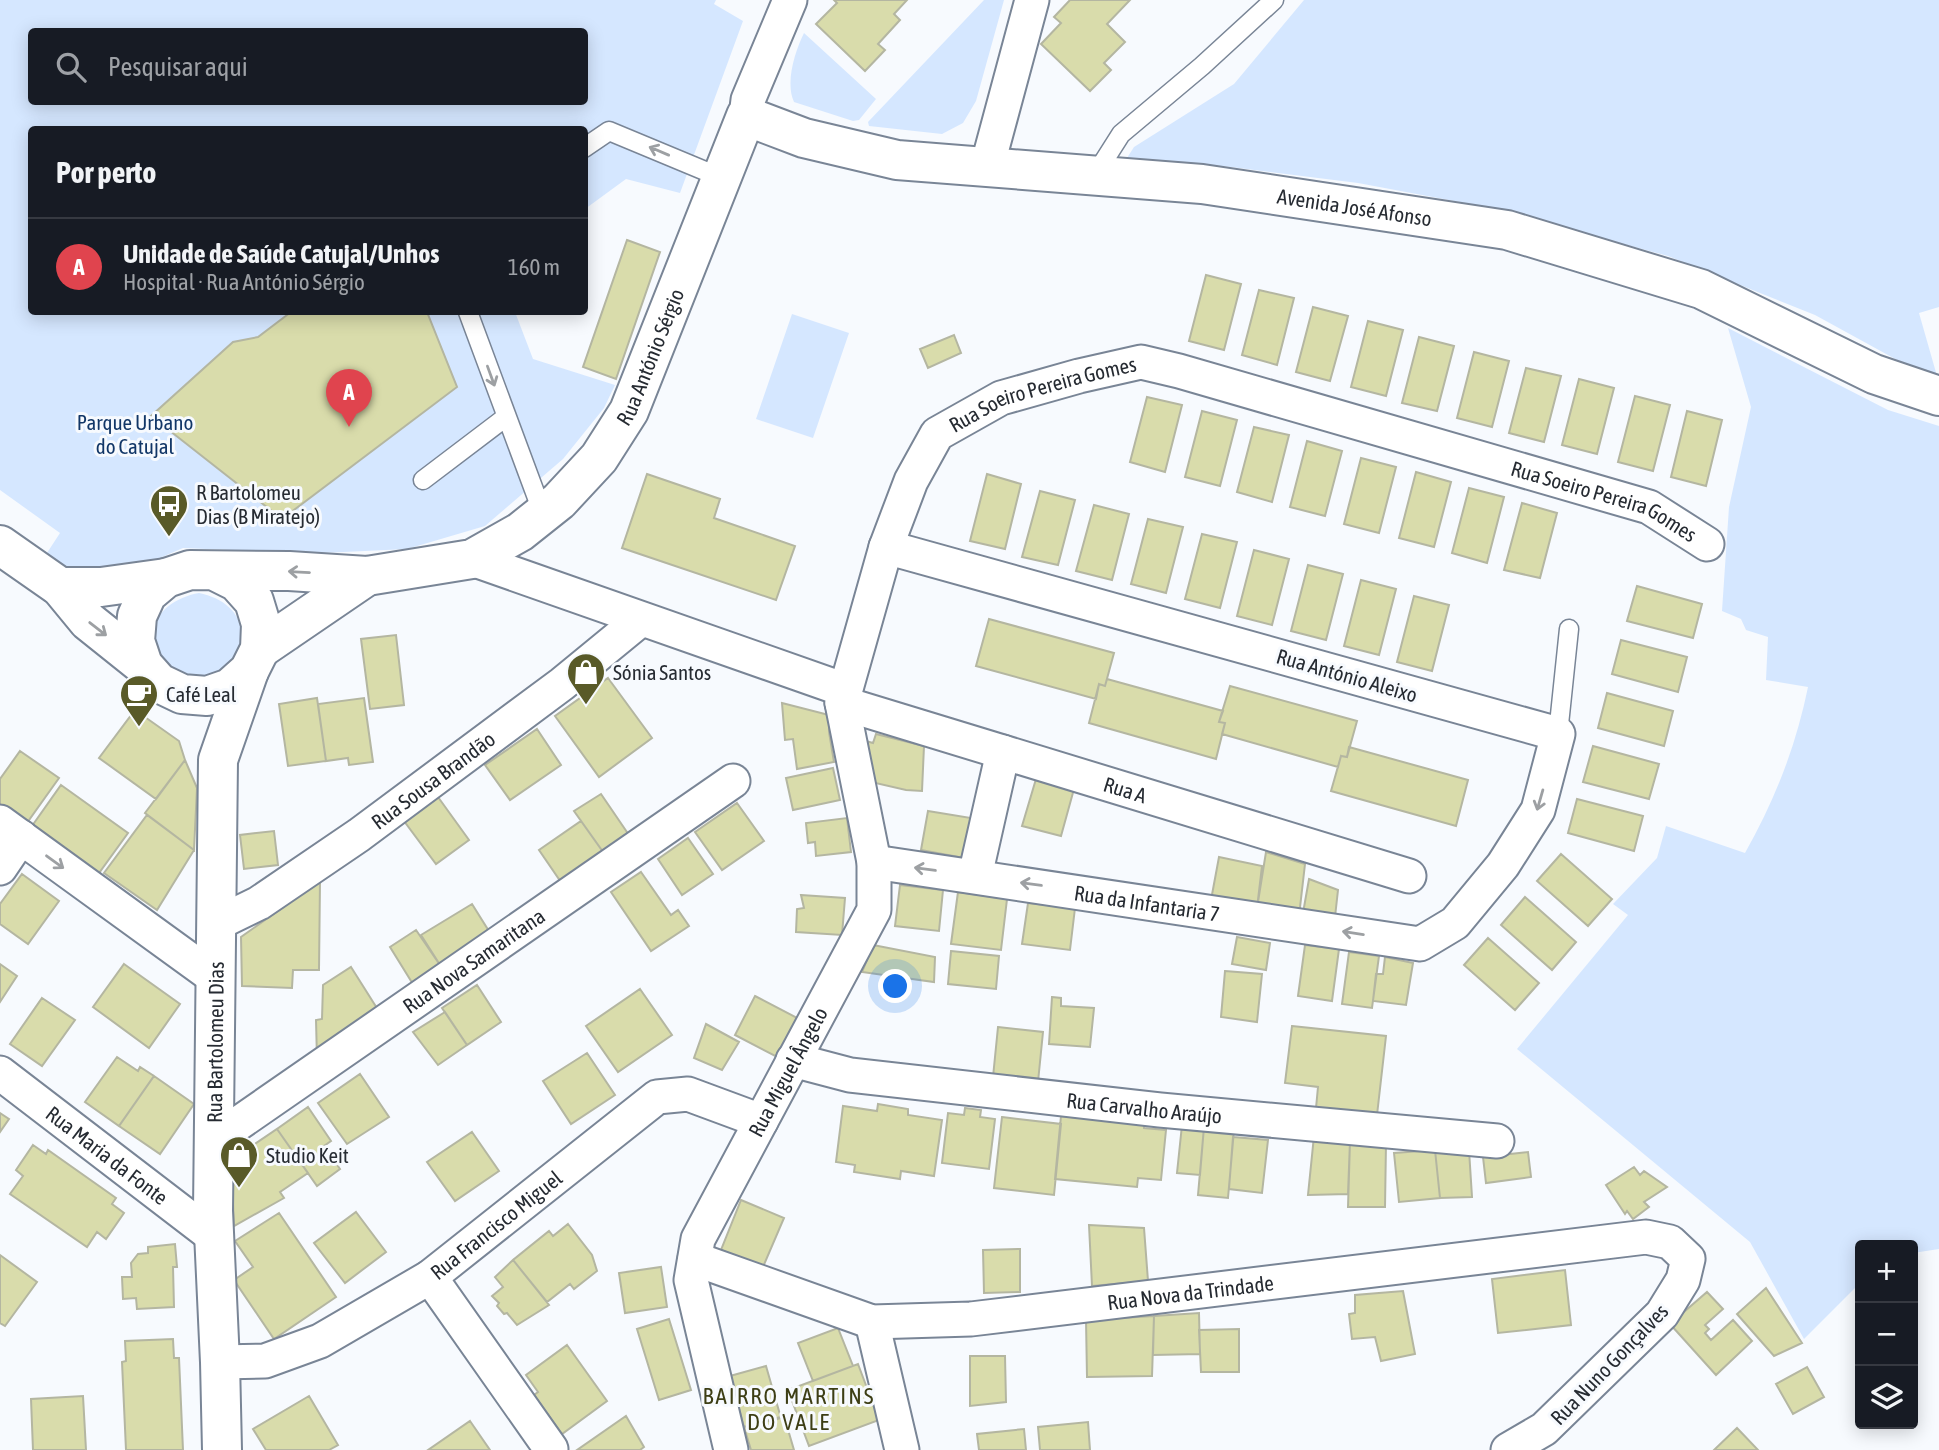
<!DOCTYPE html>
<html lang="pt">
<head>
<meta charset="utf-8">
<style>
	:root { --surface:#171b24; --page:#20242c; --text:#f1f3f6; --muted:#9ea1a6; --line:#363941; --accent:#7c3aed }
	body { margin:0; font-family:"Asap Condensed",sans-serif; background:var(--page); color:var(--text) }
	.controls { position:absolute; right:21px; bottom:21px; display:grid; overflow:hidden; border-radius:7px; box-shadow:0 4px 18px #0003 }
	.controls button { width:63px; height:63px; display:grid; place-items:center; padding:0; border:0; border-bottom:2px solid var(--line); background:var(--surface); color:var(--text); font:35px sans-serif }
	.you { position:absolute; left:896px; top:987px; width:24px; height:24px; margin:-18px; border:5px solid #fff; border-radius:50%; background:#1a73e8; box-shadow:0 0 0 10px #1a73e833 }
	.badge { display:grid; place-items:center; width:46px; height:46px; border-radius:50%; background:var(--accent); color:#fff; font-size:23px; font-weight:700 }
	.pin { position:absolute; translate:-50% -58px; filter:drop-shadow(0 2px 4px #0008) }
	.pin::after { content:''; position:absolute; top:37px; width:24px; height:21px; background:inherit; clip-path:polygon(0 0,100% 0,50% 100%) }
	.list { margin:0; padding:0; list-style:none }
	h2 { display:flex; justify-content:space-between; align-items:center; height:91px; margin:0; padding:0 28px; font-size:30px }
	h2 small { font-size:23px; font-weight:400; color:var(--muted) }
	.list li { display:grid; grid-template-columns:46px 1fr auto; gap:21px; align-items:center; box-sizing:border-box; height:98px; padding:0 28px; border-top:2px solid var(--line) }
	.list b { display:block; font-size:26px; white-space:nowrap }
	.list p { margin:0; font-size:23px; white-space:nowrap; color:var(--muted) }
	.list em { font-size:23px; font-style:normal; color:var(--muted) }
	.icon { flex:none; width:38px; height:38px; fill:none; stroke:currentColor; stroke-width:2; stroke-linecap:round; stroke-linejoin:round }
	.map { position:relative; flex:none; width:1939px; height:1450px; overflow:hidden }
	.search { position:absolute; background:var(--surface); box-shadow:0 4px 18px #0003; left:28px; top:28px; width:560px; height:77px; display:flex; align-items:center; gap:18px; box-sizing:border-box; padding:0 24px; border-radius:7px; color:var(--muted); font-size:26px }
	.panel { position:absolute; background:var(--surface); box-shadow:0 4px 18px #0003; left:28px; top:126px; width:560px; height:189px; border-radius:7px }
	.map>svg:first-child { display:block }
	.green { fill:#d5e7ff; fill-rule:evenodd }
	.building { fill:#d9dcab; stroke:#b4b6a1; stroke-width:2 }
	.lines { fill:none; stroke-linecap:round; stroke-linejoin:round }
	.lane-casing { stroke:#798596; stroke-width:21 }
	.street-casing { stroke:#798596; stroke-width:37 }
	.secondary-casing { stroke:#798596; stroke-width:42 }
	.lane { stroke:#fff; stroke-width:18 }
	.street { stroke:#fff; stroke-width:33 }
	.secondary { stroke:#fff; stroke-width:38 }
	.oneway { stroke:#9da0a3 }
	.labels { text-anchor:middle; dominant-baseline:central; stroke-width:6; stroke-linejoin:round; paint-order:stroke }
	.street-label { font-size:21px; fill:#262b32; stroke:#f7fafe }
	.park-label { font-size:21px; fill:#113667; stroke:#f7fafe }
	.poi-label { font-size:21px; fill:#262b32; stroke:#f7fafe; text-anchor:start }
	.neighbourhood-label { font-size:23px; letter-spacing:2px; fill:#3d3e15; stroke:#f7fafe }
</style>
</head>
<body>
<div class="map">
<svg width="1939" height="1450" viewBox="0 0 1939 1450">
	<rect width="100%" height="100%" fill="#f7fafe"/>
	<path class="green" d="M0 0H716L714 4 743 21 680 193 626 179 585 209 584 130H32V312H515L533 359 615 385 604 408 563 459 485 526 407 549 259 556 229 550 183 548 132 570 76 571 45 556 60 533 0 490ZM32 32H584V102H32Z
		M984 0H1004L976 101 963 123 942 134 869 126 868 122Z
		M1304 0H1939V307L1919 313 1939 383 1815 315 1668 256 1486 207 1358 183 1231 167 1127 158 1134 147 1234 84Z
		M804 33 876 99 859 120 853 121 794 102C785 83 795 51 804 33Z
		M792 314 849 333 813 438 756 419Z
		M1728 328 1888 410 1939 426V1249L1913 1253V1245H1860V1283L1804 1339 1750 1242 1517 1049 1628 915 1613 904 1657 858 1666 826 1745 853C1775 800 1796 746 1808 687L1766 680 1768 637 1746 630 1741 619 1722 611 1729 507 1751 407Z
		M199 593C229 599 251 621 237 653 235 657 233 665 230 668 224 674 213 678 205 682L165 668C161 660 155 650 154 642 149 613 176 597 199 593Z"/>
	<path class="building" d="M834 0H907L894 14 900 20 878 44 885 50 865 71 816 24 837 3Z
		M1070 0H1130L1107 24 1125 42 1104 63 1111 70 1090 91 1041 44 1061 23 1054 17Z
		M627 240 660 252 616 379 583 367Z
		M1206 275 1241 284 1224 350 1189 341Z
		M1259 290 1294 298 1277 365 1242 355Z
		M1313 307 1348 316 1330 381 1296 372Z
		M291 312H427L457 387 282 519 151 416 233 342 258 337Z
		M1368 321 1403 330 1386 396 1351 387Z
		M954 335 961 353 928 368 920 349Z
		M1419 337 1454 346 1437 411 1402 403Z
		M1474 352 1509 361 1492 427 1457 418Z
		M1526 368 1561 376 1544 442 1509 433Z
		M1579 379 1614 388 1597 454 1562 445Z
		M1635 396 1670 405 1653 471 1618 462Z
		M1147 397 1182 405 1165 472 1130 462Z
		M1202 411 1237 420 1220 486 1185 477Z
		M1687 411 1722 420 1706 486 1671 477Z
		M1254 427 1289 435 1272 502 1237 492Z
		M1307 441 1342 451 1325 516 1290 507Z
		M1361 458 1396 467 1379 533 1344 524Z
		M1416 472 1451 482 1434 547 1399 538Z
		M647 474 720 499 714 518 795 546 776 600 622 548Z
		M987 474 1021 484 1005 549 970 541Z
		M1469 488 1504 497 1487 563 1452 553Z
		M1040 491 1075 500 1058 565 1022 557Z
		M1522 503 1557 513 1540 578 1504 570Z
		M1094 505 1129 514 1112 580 1076 571Z
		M1148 519 1183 527 1166 593 1131 584Z
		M1202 534 1237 542 1220 608 1185 599Z
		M1254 550 1289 559 1272 625 1237 616Z
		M1308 565 1343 574 1326 640 1291 631Z
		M1361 580 1396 589 1379 655 1344 646Z
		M1637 586 1702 604 1693 638 1627 621Z
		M1414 596 1449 605 1432 671 1397 662Z
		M989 619 1114 653 1105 686 1099 684 1096 699 976 666Z
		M396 635 404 705 370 709 361 639Z
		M1621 640 1687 657 1678 692 1612 674Z
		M608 678 652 738 599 777 555 716Z
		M1107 679 1223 711 1219 722 1225 723 1216 759 1089 723 1099 684 1105 686Z
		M1230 686 1357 721 1347 757 1341 756 1338 767 1222 734 1225 723 1219 722Z
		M1607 693 1673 711 1664 746 1598 728Z
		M317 698 326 761 288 766 279 704Z
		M364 698 373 762 349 765 348 758 326 761 318 704Z
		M782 703 829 715V732L834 762 797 769 793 739 785 740Z
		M135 710 179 741 185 760 156 799 99 758Z
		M537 729 561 765 510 800 485 765Z
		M876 734 924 746 922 791 906 790 871 782 862 740 873 743Z
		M1593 746 1659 764 1649 799 1583 782Z
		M1349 747 1468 780 1456 826 1331 791 1341 756 1347 757Z
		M20 751 59 778 24 827 0 810V779Z
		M185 760 197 788 194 850 145 813Z
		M833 768 840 800 793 810 786 778Z
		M1036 779 1074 789 1061 836 1022 826Z
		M61 785 128 833 99 873 32 826Z
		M601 794 631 838 606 856 574 811Z
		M438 797 469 840 436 864 404 821Z
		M1577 799 1643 816 1634 851 1568 833Z
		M737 803 764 841 722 870 695 832Z
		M928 811 971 818 964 858 921 850Z
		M147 815 194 850 157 910 104 873Z
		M847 818 851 852 816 856 815 842 808 843 806 823Z
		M581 821 606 856 563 885 539 850Z
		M274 831 278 865 244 869 240 835Z
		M688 838 713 874 682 895 658 859Z
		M1266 852 1305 864 1299 916 1257 908Z
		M1561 854 1612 899 1588 926 1537 881Z
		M1219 857 1262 866 1257 908 1211 900Z
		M641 872 671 915 678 910 689 926 651 951 611 892Z
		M22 874 59 901 28 944 0 924V904Z
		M1309 879 1338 890 1335 917 1303 913Z
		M320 881 319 970H293L292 988 242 986 241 937Z
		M900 885 943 890 939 931 895 926Z
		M958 892 1007 899 1001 950 951 944Z
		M801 895 845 898 842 935 796 932 797 909 804 908Z
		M1525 897 1576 942 1552 970 1501 925Z
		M1028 903 1075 908 1070 950 1022 944Z
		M472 904 492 936 442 968 421 935Z
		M416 930 442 968 416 989 390 947Z
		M1237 937 1270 943 1266 970 1232 964Z
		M1488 938 1539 983 1515 1010 1464 965Z
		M873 945 935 957 934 982 862 972Z
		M1305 945 1339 949 1332 1001 1298 996Z
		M951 951 999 956 996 989 948 984Z
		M1349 952 1379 956 1372 1008 1342 1004Z
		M1385 957 1413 963 1406 1005 1373 1001 1376 974H1383Z
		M0 964 17 976 0 1002Z
		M124 964 180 1004 149 1048 93 1007Z
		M351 967 380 1013 317 1059 316 1020 322 1019 323 985Z
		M1225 971 1262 974 1257 1022 1221 1017Z
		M477 985 501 1022 467 1045 442 1008Z
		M640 989 672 1035 618 1072 586 1026Z
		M755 996 801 1020 781 1059 735 1035Z
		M1052 997 1061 998V1006L1094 1008 1090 1047 1049 1044Z
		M42 998 75 1020 42 1066 10 1044Z
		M445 1012 467 1045 438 1065 413 1032Z
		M706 1024 739 1042 722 1070 694 1058Z
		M1292 1026 1386 1036 1377 1115 1316 1108 1318 1087 1285 1083Z
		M998 1027 1043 1032 1038 1082 993 1077Z
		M587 1053 615 1095 571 1124 543 1081Z
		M117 1057 138 1071 140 1067 154 1076 119 1126 85 1102Z
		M360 1074 389 1117 347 1144 318 1103Z
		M154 1076 194 1104 160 1154 119 1126Z
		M878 1104 908 1109V1115L942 1120 934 1176 901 1171 900 1179 854 1172 855 1165 836 1162 843 1106 877 1111Z
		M308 1107 331 1141 324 1146 340 1169 317 1186 277 1129Z
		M965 1108 981 1110 980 1117 995 1119 989 1169 942 1163 948 1113 964 1115Z
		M0 1113 9 1119 0 1132Z
		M1061 1116 1144 1124V1128L1166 1130 1161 1180 1138 1178 1137 1187 1055 1179Z
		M1002 1117 1061 1124 1054 1195 994 1188Z
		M1182 1125 1204 1127 1200 1175 1177 1173Z
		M1204 1127 1234 1130 1228 1198 1198 1195Z
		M277 1129 308 1173 280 1192 284 1198 234 1226 231 1160Z
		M472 1132 499 1171 455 1201 427 1162Z
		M1314 1136 1350 1141 1348 1194 1308 1195Z
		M1233 1137 1268 1140 1262 1193 1229 1189Z
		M1350 1141 1386 1143 1385 1207H1348Z
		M33 1145 46 1154 48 1150 116 1198 112 1204 124 1213 106 1239 97 1232 87 1247 10 1194 23 1176 16 1170Z
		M1435 1150 1440 1198 1399 1202 1394 1153Z
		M1435 1150H1469L1472 1197 1440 1198Z
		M1528 1152 1531 1177 1486 1183 1483 1157Z
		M1634 1167 1640 1175 1644 1171 1667 1187 1644 1202 1649 1207 1633 1219 1627 1211 1625 1214 1606 1185Z
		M741 1200 784 1218 763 1267 721 1250Z
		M356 1212 386 1252 345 1283 314 1243Z
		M279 1213 336 1297 274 1339 234 1280 253 1267 235 1241Z
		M568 1224 592 1255 597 1271 574 1289 570 1284 547 1302 513 1260 549 1231 553 1236Z
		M1089 1225 1144 1228 1148 1281 1092 1286Z
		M175 1244 177 1267H173L174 1307 137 1309 136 1298 123 1299 122 1277H132L131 1263 138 1254 148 1253V1247Z
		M1020 1249V1292L984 1293 983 1250Z
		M0 1255 37 1282 5 1326 0 1323Z
		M513 1260 549 1305 517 1325 507 1313 504 1314 497 1306 499 1303 492 1296 503 1287 495 1277Z
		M661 1267 667 1307 625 1313 619 1273Z
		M1565 1270 1571 1325 1498 1333 1492 1279Z
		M1766 1288 1802 1343 1774 1356 1737 1314Z
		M1403 1291 1415 1354 1381 1361 1375 1337 1352 1339 1349 1314 1355 1313V1295Z
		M1707 1292 1723 1309 1705 1325 1709 1329 1705 1333 1711 1340 1733 1320 1752 1341 1716 1375 1670 1324Z
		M1199 1313 1200 1354 1153 1355 1154 1316Z
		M1154 1316 1152 1376 1087 1377 1086 1320Z
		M669 1319 691 1390 659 1400 637 1329Z
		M838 1328 853 1366 813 1381 798 1343Z
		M1239 1329V1372H1201L1199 1330Z
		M173 1339 174 1358H179L183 1450H126L122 1362 126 1361 125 1341Z
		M567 1345 607 1401 562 1434 534 1395 538 1392 526 1375Z
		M970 1356H1005L1006 1402 970 1406Z
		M858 1364 879 1420 809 1446 788 1390Z
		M766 1366 781 1418 744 1427 730 1376Z
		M1807 1367 1824 1397 1793 1414 1776 1384Z
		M83 1396 86 1450H33L31 1399Z
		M309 1396 338 1445 329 1450H266L253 1429Z
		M626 1416 644 1447 640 1450H577Z
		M784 1416 794 1450H751L744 1427Z
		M470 1421 490 1450H428Z
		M1088 1422 1090 1450H1040L1038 1427Z
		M1737 1428 1758 1450H1714Z
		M1024 1429 1026 1450H979L977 1434Z"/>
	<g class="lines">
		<defs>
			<path id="lane" d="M584 148 609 131 722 178
				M1095 175 1121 134 1202 66 1274 0
				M468 312 543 514
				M423 480 506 417
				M1558 734 1569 629"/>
			<g id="street">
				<path d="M746 116 748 100 790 0"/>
				<path d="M987 167 1032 0"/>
				<path d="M472 559 845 690"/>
				<path id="s1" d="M842 703 1409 876"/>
				<path d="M0 822 215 978"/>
				<path id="s2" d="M874 862 1420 944 1455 923 1503 865 1538 810 1558 734 886 547"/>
				<path d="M0 868 21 837"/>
				<path d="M975 876 1003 752"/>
				<path id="s3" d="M216 924 259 903 359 835 562 684 640 620"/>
				<path id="s4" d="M793 1060 850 1075 1160 1110 1497 1141"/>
				<path id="s5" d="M0 1073 214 1237"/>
				<path id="s6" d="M213 1141 733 781"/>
				<path id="s7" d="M695 1259 872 1322 971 1319 1646 1237 1670 1242 1688 1259 1683 1280 1662 1314 1544 1429 1508 1450"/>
				<path d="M430 1277 551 1449"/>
				<path d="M872 1322 902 1450"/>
				<path id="s8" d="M220 1362 265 1361 320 1341 430 1277 657 1097 688 1094 761 1121"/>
				<path id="s9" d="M731 1450 691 1280 698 1239 874 910V862L842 703 886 547 911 481 937 434 1001 398 1079 376 1141 362 1179 371 1649 507 1707 544"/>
			</g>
			<g id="secondary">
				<path d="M0 545 60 587 88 621 143 665"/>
				<path id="s10" d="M215 571 237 582 254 601 261 624 260 649 249 671 230 688 207 696 182 694 159 683 143 665 135 641 137 616 147 594 166 578 190 570 289 571 367 576 472 559 520 532 559 501 599 458 629 411 746 116 804 138 897 160 1202 184 1507 230 1701 289 1874 374 1939 396"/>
				<path d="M60 587H101L166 578"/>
				<path d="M260 649 367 576"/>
				<path id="s11" d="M222 1450 220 1362 213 1211 218 760 249 671"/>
			</g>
		</defs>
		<use href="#lane" class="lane-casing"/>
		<use href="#street" class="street-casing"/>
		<use href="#secondary" class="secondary-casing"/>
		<use href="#lane" class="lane"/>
		<use href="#street" class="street"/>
		<use href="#secondary" class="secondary"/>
	</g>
	<defs><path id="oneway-shaft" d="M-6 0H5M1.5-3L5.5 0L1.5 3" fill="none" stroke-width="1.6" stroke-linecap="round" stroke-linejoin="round" transform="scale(1.75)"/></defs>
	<g class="oneway">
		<use href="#oneway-shaft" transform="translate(659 151) rotate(-157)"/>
		<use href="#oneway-shaft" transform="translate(491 376) rotate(70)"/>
		<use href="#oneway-shaft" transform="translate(299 572) rotate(-177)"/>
		<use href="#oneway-shaft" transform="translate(98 629) rotate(38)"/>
		<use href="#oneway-shaft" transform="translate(1540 800) rotate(106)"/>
		<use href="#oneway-shaft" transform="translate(55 862) rotate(36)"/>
		<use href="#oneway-shaft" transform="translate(925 869) rotate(-172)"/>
		<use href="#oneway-shaft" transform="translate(1031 884) rotate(-172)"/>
		<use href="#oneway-shaft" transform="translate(1353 933) rotate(-171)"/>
	</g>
	<defs>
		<symbol id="bus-pin" viewBox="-11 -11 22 30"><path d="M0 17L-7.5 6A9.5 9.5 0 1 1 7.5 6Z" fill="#595a28" stroke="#f7fafe"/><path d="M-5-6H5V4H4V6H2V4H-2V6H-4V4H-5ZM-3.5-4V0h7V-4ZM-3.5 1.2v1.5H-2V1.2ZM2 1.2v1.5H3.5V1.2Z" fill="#fff"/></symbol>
		<symbol id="shop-pin" viewBox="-11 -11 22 30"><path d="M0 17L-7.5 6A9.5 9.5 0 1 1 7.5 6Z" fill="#595a28" stroke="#f7fafe"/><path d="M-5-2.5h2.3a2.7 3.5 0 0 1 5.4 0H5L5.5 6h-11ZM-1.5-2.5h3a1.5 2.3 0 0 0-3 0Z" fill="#fff"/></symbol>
		<symbol id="cafe-pin" viewBox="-11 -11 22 30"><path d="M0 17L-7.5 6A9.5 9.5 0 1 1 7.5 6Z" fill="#595a28" stroke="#f7fafe"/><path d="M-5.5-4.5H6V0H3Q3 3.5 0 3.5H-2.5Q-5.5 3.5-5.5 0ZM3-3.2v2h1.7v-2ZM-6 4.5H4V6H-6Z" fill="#fff"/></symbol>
	</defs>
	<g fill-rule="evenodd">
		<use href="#bus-pin" x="147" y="482" width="44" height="60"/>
		<use href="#shop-pin" x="564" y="650" width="44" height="60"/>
		<use href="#cafe-pin" x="117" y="672" width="44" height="60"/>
		<use href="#shop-pin" x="217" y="1133" width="44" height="60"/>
	</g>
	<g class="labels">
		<g class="street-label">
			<text stroke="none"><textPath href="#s10" startOffset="1811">Avenida José Afonso</textPath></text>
			<text stroke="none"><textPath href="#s10" startOffset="934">Rua António Sérgio</textPath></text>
			<text stroke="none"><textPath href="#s9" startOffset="1200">Rua Soeiro Pereira Gomes</textPath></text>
			<text stroke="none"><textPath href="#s9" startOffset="1788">Rua Soeiro Pereira Gomes</textPath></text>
			<text transform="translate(1347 675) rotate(16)">Rua António Aleixo</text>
			<text stroke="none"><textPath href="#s3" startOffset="261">Rua Sousa Brandão</textPath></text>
			<text stroke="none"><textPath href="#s1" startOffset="296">Rua A</textPath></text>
			<text stroke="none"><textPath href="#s2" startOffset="276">Rua da Infantaria 7</textPath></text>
			<text stroke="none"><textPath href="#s6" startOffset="317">Rua Nova Samaritana</textPath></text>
			<text stroke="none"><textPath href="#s11" startOffset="408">Rua Bartolomeu Dias</textPath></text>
			<text stroke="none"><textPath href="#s9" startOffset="406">Rua Miguel Ângelo</textPath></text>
			<text stroke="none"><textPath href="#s4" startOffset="355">Rua Carvalho Araújo</textPath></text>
			<text stroke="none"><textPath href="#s5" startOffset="135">Rua Maria da Fonte</textPath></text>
			<text stroke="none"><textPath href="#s8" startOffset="315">Rua Francisco Miguel</textPath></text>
			<text stroke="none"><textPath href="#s7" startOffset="508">Rua Nova da Trindade</textPath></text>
			<text transform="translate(1609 1364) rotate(-46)">Rua Nuno Gonçalves</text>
		</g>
		<g class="park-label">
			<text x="135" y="422">Parque Urbano<tspan x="135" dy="24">do Catujal</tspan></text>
		</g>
		<g class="poi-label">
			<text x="196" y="492">R Bartolomeu<tspan x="196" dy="24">Dias (B Miratejo)</tspan></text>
			<text x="613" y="672">Sónia Santos</text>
			<text x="166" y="694">Café Leal</text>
			<text x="266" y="1155">Studio Keit</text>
		</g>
		<g class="neighbourhood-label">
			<text x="789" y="1396">BAIRRO MARTINS<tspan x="789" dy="26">DO VALE</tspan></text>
		</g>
	</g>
</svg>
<div class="controls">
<button>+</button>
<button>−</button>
<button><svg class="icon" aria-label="layers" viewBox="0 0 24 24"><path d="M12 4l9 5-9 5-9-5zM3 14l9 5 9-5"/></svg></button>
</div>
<div class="you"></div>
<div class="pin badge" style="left:349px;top:427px;background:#e0444e">A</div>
<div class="search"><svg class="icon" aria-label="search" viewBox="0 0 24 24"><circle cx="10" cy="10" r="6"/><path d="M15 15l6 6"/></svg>Pesquisar aqui</div>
<section class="panel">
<h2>Por perto<small></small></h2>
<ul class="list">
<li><span class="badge" style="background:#e0444e">A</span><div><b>Unidade de Saúde Catujal/Unhos</b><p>Hospital · Rua António Sérgio</p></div><em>160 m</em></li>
</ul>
</section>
</div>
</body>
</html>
